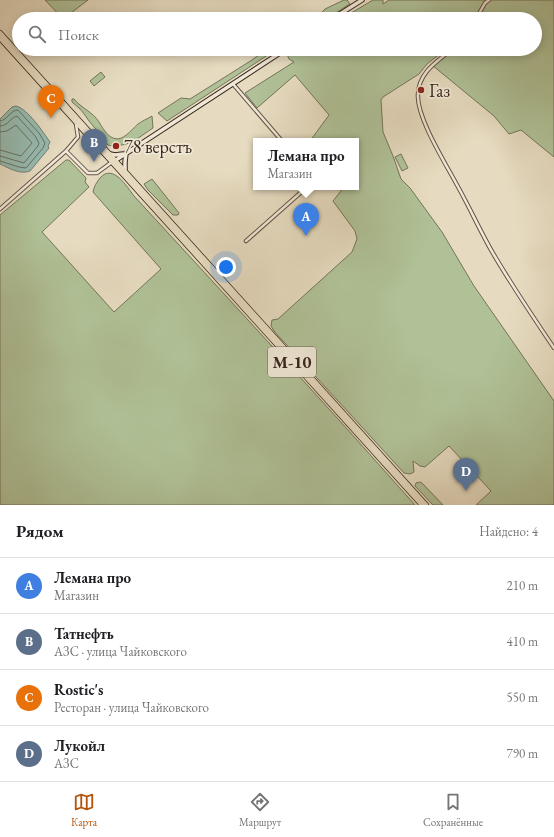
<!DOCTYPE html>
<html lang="ru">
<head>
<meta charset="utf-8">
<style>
	:root { --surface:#fff; --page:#f2f2f2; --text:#202124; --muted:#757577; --line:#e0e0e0; --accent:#b45309 }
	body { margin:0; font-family:"EB Garamond",serif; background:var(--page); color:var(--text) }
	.you { position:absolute; left:226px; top:267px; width:14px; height:14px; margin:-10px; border:3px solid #fff; border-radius:50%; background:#1a73e8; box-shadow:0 0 0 6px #1a73e833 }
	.badge { display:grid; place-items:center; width:26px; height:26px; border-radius:50%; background:var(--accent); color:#fff; font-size:13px; font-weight:700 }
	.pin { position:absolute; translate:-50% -33px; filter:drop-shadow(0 1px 2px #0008) }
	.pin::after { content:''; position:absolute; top:21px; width:14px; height:12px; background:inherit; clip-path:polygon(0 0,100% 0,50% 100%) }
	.popup { position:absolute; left:253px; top:138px; width:106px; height:52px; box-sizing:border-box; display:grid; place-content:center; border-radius:0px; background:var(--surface); filter:drop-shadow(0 1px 3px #0005); font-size:13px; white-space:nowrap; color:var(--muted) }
	.popup b { font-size:15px; color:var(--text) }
	.popup::after { content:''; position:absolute; left:50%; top:100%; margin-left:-8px; border:8px solid transparent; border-top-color:var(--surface) }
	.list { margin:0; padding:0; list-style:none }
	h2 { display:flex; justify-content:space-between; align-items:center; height:52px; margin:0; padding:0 16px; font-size:17px }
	h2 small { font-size:13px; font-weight:400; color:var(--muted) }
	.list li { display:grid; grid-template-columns:26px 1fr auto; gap:12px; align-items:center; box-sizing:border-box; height:56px; padding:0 16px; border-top:1px solid var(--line) }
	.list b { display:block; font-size:15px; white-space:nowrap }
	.list p { margin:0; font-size:13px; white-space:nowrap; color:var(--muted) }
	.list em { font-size:13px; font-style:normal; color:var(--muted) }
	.icon { flex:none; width:22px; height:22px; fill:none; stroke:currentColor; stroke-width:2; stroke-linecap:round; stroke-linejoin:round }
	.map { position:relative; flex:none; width:554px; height:505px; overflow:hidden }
	.search { position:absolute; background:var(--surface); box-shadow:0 2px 10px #0003; left:12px; right:12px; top:12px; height:44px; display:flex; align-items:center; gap:10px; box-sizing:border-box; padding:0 14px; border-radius:22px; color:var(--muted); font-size:15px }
	.sheet { height:276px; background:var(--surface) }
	nav { display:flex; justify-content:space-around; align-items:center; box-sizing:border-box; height:56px; border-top:1px solid var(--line); background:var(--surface); font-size:11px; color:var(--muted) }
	nav a { display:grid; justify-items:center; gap:2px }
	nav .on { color:var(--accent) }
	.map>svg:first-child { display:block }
	.green { fill:#b0c197; stroke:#74745a }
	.water { fill:#96bbb0; stroke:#717f75 }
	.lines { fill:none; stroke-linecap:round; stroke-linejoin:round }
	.shore { stroke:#687066; stroke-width:1 }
	.street-casing { stroke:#645345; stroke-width:4.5 }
	.secondary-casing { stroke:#39261c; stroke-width:5.5 }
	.highway-casing { stroke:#39261c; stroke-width:6 }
	.street { stroke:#efe8d6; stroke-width:2.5 }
	.secondary { stroke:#efe8d6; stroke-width:3.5 }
	.highway { stroke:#e6dbc0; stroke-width:4.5 }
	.poi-dot { fill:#8f2418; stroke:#efe8d6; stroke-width:1.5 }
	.labels { text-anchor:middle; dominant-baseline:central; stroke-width:3.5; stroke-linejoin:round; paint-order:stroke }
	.shield { fill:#efe8d6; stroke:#706054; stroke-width:1 }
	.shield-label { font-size:17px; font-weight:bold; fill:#39261c }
	.poi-label { font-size:18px; fill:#39261c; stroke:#efe8d6; text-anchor:start }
</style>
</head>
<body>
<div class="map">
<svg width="554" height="505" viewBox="0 0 554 505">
	<rect width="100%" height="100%" fill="#e6dbc0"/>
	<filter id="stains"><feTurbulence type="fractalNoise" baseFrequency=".005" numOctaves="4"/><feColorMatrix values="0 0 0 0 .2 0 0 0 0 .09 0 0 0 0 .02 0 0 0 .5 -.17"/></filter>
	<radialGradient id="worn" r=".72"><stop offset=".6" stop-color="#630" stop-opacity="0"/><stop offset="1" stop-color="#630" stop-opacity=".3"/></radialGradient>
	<path class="green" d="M45 0H88L63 19Z
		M344 0H347L350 4 326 19H316L325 9Z
		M373 0H383V4L389 0H554V157L521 130 509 134 494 116 432 65 452 49H535V19H341Z
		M267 49H277L167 121 158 113 181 98 190 99 252 60Z
		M295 49H446L427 64 419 74 383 97 381 100 383 132 393 156 401 179 410 188 442 232 474 286 554 401V505H476L491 491 449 446 425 467 420 466 413 461 414 472 410 474 404 473 274 331 271 326 272 320 278 319 352 252 357 239 355 231 333 201 344 187H356V141H310L329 115 295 75 257 108 245 93 294 62 289 59 287 54Z
		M101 72 105 77 94 86 90 81Z
		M72 99H74C81 108 93 112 99 122 102 127 107 136 113 138 123 142 131 130 138 124 142 121 147 119 152 116L153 128C145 133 137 140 129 143 125 145 111 147 108 145 103 141 101 134 97 130 89 123 86 115 79 108 77 106 74 104 72 102Z
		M401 154 408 168 402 171 395 157Z
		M66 160H69L86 178 85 182 89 187 42 232 114 312 161 269 93 192C94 186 97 182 100 178 113 163 127 187 134 196 228 298 323 401 415 505H0V215Z
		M152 179 179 213 178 215H173L148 190 144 184Z
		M420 482 422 483 443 505H433L415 486 416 483Z"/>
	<path class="water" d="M16 106C28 109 43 132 50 142L48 146 49 148 30 171C20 175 9 168 0 164V119L12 107Z"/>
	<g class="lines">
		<path class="shore" d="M0 121C8 120 10 110 18 110L39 133 45 143 43 148 26 168 19 167 0 161
			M0 126C8 126 10 118 17 116L35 136 39 143 38 146 24 163 0 156
			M0 132 7 131 16 125 32 143 21 156 0 150"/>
		<defs>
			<path id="street" d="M476 19 485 3 489 0
				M452 49C437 62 419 72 418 94 416 117 446 164 457 185 470 208 481 233 494 255 513 287 533 317 554 348
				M233 84 282 141
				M66 151 88 173H97L112 162
				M0 209 66 151 78 137 76 124
				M246 241 307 187"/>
			<path id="secondary" d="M332 19 362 0
				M110 154 115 155 123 154
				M113 162 286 49
				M125 171V162L126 153"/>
			<path id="highway" d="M0 33 426 505
				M0 38 422 505"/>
		</defs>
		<use href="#street" class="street-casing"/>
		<use href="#secondary" class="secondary-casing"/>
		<use href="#highway" class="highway-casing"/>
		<use href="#street" class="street"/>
		<use href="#secondary" class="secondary"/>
		<use href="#highway" class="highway"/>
	</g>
	<g class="poi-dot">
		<circle cx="421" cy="90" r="4"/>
		<circle cx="116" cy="146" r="4"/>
	</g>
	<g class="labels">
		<rect class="shield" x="268" y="347" width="48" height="30" rx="3"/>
		<g class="shield-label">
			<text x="292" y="362">М-10</text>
		</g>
		<g class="poi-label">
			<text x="429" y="90">Газ</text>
			<text x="124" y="146">78 верстъ</text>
		</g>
	</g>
	<rect width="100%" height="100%" filter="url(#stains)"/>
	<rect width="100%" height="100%" fill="url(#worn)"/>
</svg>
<div class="you"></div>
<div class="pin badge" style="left:306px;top:236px;background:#3f7fe0">A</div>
<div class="popup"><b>Лемана про</b>Магазин</div>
<div class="pin badge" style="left:94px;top:162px;background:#5c6f8a">B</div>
<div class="pin badge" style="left:51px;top:118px;background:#e8710a">C</div>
<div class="pin badge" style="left:466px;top:491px;background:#5c6f8a">D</div>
<div class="search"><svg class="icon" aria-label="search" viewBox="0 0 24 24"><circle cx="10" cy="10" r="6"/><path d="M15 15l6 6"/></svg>Поиск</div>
</div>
<section class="sheet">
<h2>Рядом<small>Найдено: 4</small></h2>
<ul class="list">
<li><span class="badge" style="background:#3f7fe0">A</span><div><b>Лемана про</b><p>Магазин</p></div><em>210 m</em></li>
<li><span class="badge" style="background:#5c6f8a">B</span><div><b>Татнефть</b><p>АЗС · улица Чайковского</p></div><em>410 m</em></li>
<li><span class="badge" style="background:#e8710a">C</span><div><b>Rostic's</b><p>Ресторан · улица Чайковского</p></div><em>550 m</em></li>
<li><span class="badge" style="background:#5c6f8a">D</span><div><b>Лукойл</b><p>АЗС</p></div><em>790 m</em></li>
</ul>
</section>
<nav>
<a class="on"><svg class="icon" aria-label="map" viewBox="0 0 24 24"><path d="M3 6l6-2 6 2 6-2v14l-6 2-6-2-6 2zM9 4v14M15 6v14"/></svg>Карта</a>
<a><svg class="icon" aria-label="directions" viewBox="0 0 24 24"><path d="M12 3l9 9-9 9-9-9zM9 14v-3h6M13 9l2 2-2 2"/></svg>Маршрут</a>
<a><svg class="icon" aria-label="saved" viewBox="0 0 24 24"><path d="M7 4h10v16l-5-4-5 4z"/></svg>Сохранённые</a>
</nav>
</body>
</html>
